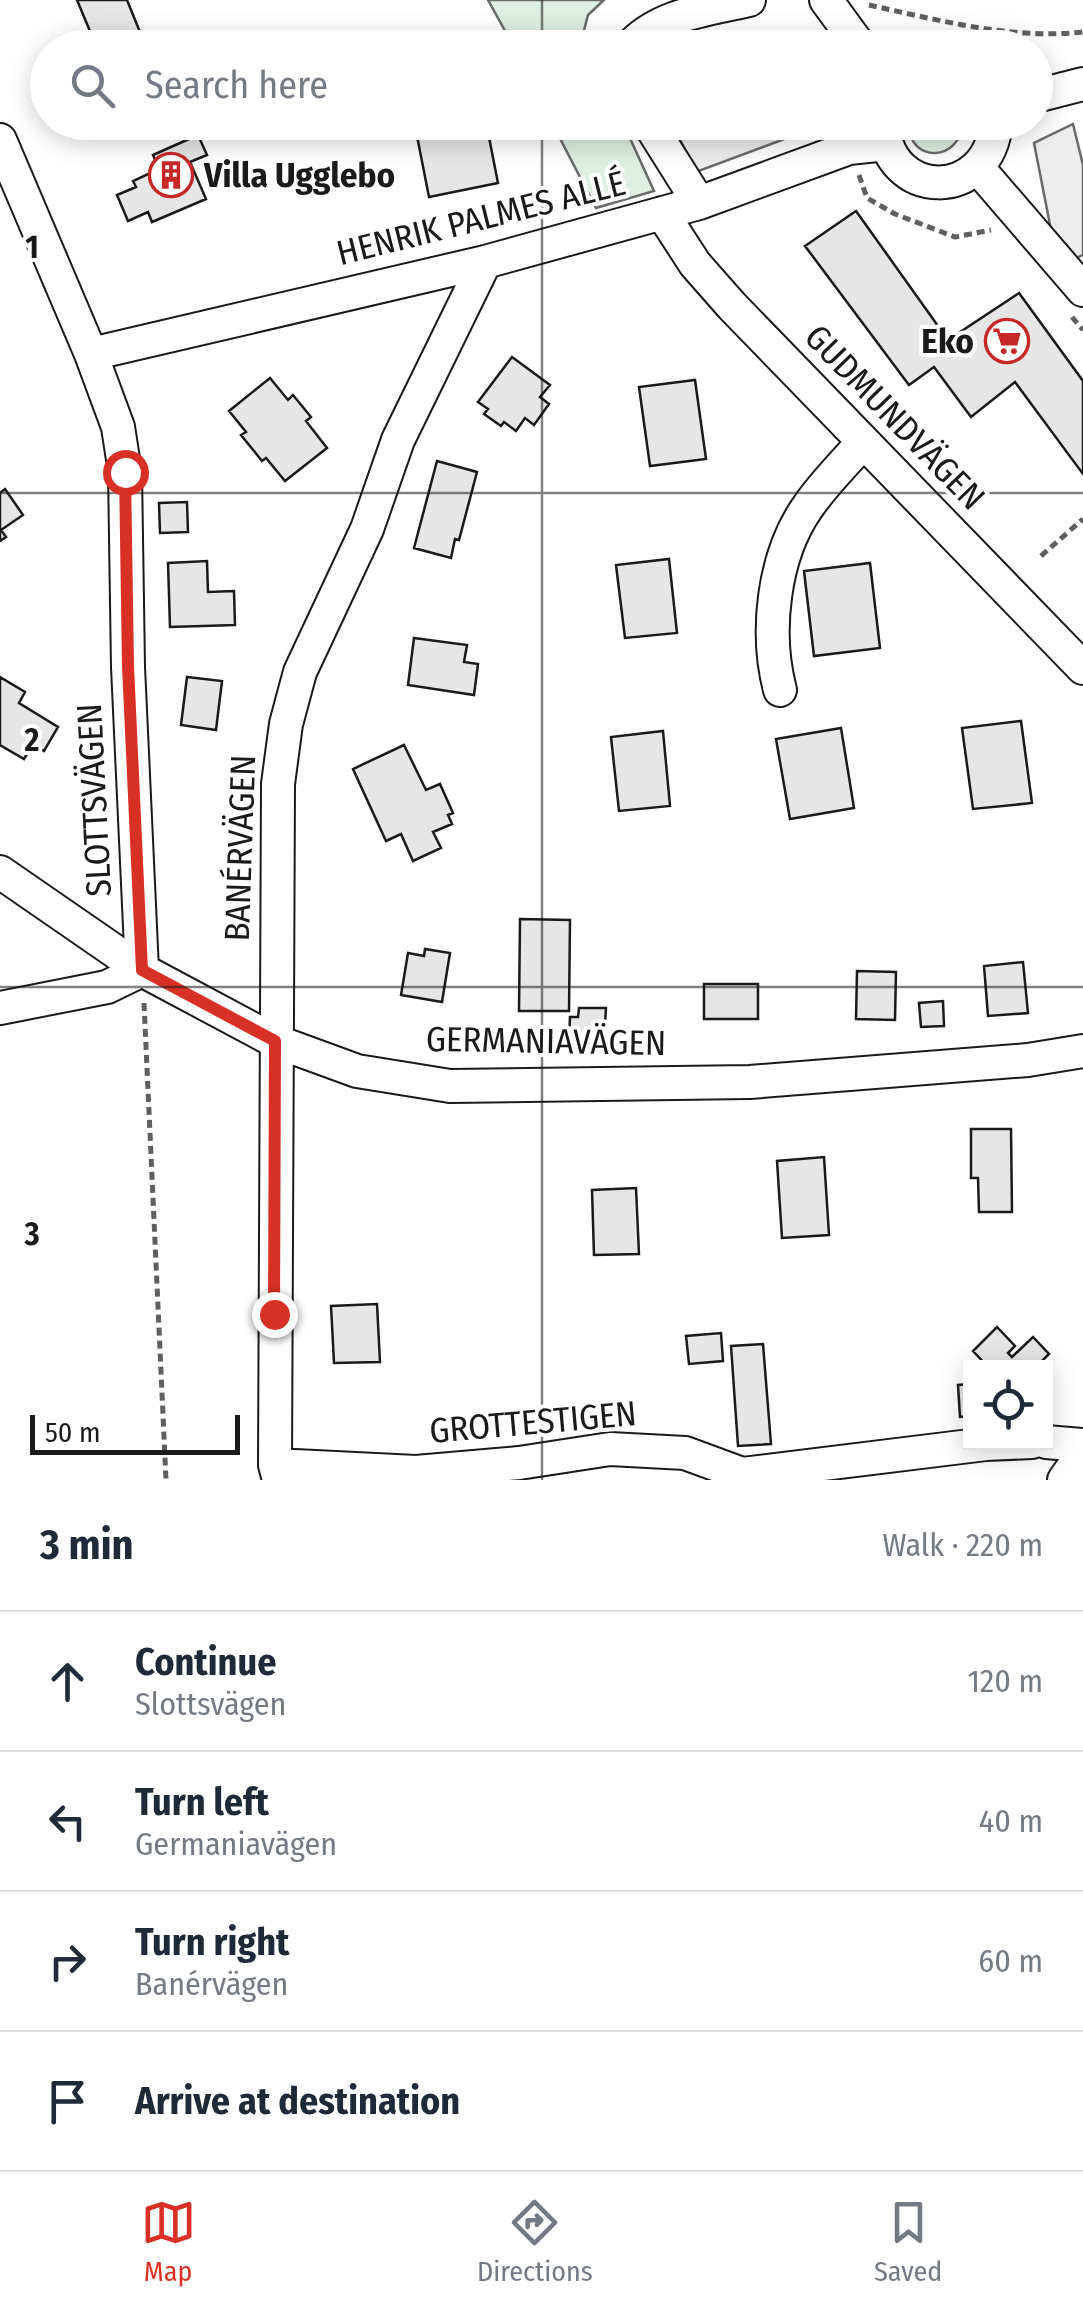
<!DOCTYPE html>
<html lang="en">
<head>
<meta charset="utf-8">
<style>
	:root { --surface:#fff; --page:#f6f6f7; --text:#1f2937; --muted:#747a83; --line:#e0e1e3; --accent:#d93025 }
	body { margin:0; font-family:"Fira Sans Condensed",sans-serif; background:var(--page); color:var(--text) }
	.controls { position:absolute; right:30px; bottom:30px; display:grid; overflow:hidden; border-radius:0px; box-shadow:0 5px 25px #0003 }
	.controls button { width:90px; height:90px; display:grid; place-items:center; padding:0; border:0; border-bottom:2px solid var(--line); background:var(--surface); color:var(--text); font:50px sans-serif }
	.scale { position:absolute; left:30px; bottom:25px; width:210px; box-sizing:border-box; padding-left:10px; border:5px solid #1a1a1a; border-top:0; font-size:28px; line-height:35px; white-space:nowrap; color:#1a1a1a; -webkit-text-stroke:8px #fff; paint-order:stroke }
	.stop { position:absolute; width:30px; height:30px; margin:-22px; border:8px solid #d93025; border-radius:50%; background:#fff }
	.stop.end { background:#d93025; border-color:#fff; box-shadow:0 2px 10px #0008 }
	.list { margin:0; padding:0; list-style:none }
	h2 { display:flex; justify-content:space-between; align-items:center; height:130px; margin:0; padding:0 40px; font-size:42px }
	h2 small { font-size:32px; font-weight:400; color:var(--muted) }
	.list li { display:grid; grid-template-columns:65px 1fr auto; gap:30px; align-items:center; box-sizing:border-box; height:140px; padding:0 40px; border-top:2px solid var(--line) }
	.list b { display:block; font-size:38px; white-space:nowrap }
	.list p { margin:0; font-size:32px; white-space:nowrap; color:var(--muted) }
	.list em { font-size:32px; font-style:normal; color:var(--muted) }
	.icon { flex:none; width:55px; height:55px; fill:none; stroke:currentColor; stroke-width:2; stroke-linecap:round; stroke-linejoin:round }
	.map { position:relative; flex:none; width:1083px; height:1480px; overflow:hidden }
	.search { position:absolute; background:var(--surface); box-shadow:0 5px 25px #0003; left:30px; right:30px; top:30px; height:110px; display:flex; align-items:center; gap:25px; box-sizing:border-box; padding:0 35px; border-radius:55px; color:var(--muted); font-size:38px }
	.sheet { height:690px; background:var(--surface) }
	nav { display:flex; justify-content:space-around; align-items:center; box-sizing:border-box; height:140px; border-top:2px solid var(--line); background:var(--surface); font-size:28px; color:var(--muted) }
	nav a { display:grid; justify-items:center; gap:5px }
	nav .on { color:var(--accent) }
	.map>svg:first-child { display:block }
	.green { fill:#e0efe3; stroke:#6a6a6a; stroke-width:2.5 }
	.parking { fill:#ededed; stroke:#6a6a6a; stroke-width:2.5 }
	.building { fill:#e6e6e6; stroke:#1a1a1a; stroke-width:2.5 }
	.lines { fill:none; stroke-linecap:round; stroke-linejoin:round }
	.minor-casing { stroke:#1a1a1a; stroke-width:36 }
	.path { stroke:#5f5f5f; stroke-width:5; stroke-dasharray:8 5; stroke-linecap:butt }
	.minor { stroke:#fff; stroke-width:32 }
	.route { stroke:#d93025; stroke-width:12 }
	.grid { fill:none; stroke:#1a1a1a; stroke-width:2.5; stroke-opacity:0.55 }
	.labels { text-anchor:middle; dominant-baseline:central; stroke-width:8; stroke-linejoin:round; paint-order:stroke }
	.poi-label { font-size:35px; font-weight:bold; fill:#1a1a1a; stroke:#fff; text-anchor:start }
	.street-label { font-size:35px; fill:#1a1a1a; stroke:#fff }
	.grid-label { font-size:32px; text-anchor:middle; font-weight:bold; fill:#1a1a1a; stroke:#fff; stroke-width:8; stroke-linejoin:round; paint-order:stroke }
</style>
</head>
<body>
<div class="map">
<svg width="1083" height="1480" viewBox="0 0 1083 1480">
	<rect width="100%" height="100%" fill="#fff"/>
	<path class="green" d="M488 0H604L588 15 582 38 586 48 514 47Z
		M552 123H623L654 191 596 208Z
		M908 123H962C961 162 909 164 908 123Z"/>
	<path class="parking" d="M830 122 696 172 672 123Z
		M1073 124 1083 165V255L1069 261 1052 235 1034 143Z"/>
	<path class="building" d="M77 0H127L140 32 97 48Z
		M486 122 498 183 429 197 417 136Z
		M198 135 207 155 190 162 206 199 152 222 148 212 128 221 117 195 136 187 133 181 159 169 153 155Z
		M856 211 948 340 1019 293 1083 381V474L1015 382 971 417 934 367 909 385 805 246Z
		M512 357 550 385 540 397 549 404 534 425 525 418 516 431 504 422 501 426 484 414 488 409 478 402Z
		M270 378 288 400 293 395 311 417 306 421 327 448 285 481 266 458 262 461 241 435 246 432 229 411Z
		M695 380 706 459 650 466 639 387Z
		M437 461 477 472 459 540 455 539 451 558 414 548Z
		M5 489 23 515 1 530 6 537 0 541V493Z
		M187 502 188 532 160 533 159 503Z
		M669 559 677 633 625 638 616 565Z
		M207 561 208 592 234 591 235 625 170 627 168 563Z
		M870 563 880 648 814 656 804 571Z
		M414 638 467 645 464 662 478 664 474 695 408 685Z
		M0 677 25 692 19 703 58 727 44 751 33 744 24 759 0 745Z
		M187 677 222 681 216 730 181 725Z
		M1021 721 1032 803 973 809 962 728Z
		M841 728 854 808 790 819 776 739Z
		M663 731 670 806 619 811 611 737Z
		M404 745 426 790 440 784 453 813 448 815 452 824 433 832 441 848 413 861 401 834 386 841 353 769Z
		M520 919 570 920 569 1011H519Z
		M425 949 450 953 442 1002 401 995 408 953 424 956Z
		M1023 962 1028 1013 988 1016 984 966Z
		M857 971 896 972 895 1020 856 1019Z
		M704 984H758V1019H704Z
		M943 1001 944 1026 921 1027 919 1003Z
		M579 1008H606L604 1040 569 1039 570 1017H578Z
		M971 1129H1011L1012 1212H979L978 1178H971Z
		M824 1157 829 1235 782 1238 777 1161Z
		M636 1188 639 1254 594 1255 592 1190Z
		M377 1304 380 1362 334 1363 331 1306Z
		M997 1327 1015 1346 1008 1353 1012 1357 1033 1337 1049 1354 1035 1368H989L973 1351Z
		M721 1333 723 1361 689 1364 686 1336Z
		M763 1344 771 1444 738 1446 731 1346Z
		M970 1384V1416L960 1417 958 1385Z"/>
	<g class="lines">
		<defs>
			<path id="minor" d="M826 0 861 48
				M629 48C659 14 707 10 749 0
				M1036 96 1083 84
				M648 122 699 203
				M883 122C886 202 990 203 996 122
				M0 140 91 354 118 427 125 472 128 667 142 970 107 987 0 1008
				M978 168 1083 290
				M662 213 695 264 732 306 1083 668
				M91 354 485 262 699 203 849 148 886 144
				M780 690C765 633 773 557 807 508 823 484 845 463 863 442
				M0 872 142 970 275 1041 357 1071 450 1086 750 1082 1028 1060 1083 1051
				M1046 1442 1083 1445
				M275 1465 416 1472 519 1463 610 1449 685 1453 742 1474 986 1444 1032 1442
				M279 1480 275 1465 278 784 286 724 300 672 367 529 398 440 485 262
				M1064 1480 1083 1453"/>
		</defs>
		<use href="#minor" class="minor-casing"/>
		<path class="path" d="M869 5C938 20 1012 40 1083 32
			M859 175 867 198 895 214 955 237 991 230
			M1072 317 1083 330
			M1041 556 1083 519
			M144 1003 166 1480"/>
		<use href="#minor" class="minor"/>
	</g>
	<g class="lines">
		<path class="route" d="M125 472 128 666 142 970 275 1041 274 1314"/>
	</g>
	<path class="grid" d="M542 0V48M542 122V1480M0 493H1083M0 987H1083"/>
	<defs>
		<symbol id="building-ring" viewBox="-11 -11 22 22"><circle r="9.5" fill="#fff" stroke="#c62828" stroke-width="1.5"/><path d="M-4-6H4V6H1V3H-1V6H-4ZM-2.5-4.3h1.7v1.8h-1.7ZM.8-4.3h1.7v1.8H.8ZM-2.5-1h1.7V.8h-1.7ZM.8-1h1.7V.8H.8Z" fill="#c62828"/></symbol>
		<symbol id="supermarket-ring" viewBox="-11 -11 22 22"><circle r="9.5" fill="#fff" stroke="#c62828" stroke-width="1.5"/><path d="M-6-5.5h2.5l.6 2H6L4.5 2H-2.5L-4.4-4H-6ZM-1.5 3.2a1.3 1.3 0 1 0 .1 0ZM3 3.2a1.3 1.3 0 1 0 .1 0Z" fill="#c62828"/></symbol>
	</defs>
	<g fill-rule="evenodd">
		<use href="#building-ring" x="146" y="150" width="50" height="50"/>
		<use href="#supermarket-ring" x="982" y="316" width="50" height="50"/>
	</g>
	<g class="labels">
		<g class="poi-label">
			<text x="204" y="175">Villa Ugglebo</text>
			<text x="974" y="341" text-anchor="end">Eko</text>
		</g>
		<g class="street-label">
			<text transform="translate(481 218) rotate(-14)">HENRIK PALMES ALLÉ</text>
			<text transform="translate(895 417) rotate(46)">GUDMUNDVÄGEN</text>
			<text transform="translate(94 800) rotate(-93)">SLOTTSVÄGEN</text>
			<text transform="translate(240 848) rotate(-88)">BANÉRVÄGEN</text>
			<text transform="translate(546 1041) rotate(1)">GERMANIAVÄGEN</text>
			<text transform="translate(533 1422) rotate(-5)">GROTTESTIGEN</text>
		</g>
	</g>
	<g class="grid-label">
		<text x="32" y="258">1</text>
		<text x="32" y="751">2</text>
		<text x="32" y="1245">3</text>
	</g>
</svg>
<div class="controls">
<button><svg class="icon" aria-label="locate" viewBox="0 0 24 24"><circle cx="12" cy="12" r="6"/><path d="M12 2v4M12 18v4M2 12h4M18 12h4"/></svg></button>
</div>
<div class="scale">50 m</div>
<div class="stop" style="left:125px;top:472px"></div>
<div class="stop end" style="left:274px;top:1314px"></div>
<div class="search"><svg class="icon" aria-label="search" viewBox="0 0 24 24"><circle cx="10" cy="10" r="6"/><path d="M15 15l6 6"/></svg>Search here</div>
</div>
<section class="sheet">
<h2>3 min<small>Walk · 220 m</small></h2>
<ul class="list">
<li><svg class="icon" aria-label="ahead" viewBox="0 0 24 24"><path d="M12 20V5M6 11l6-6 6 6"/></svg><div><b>Continue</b><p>Slottsvägen</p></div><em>120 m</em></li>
<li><svg class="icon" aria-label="left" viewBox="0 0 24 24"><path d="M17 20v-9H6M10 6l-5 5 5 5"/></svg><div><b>Turn left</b><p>Germaniavägen</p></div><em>40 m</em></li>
<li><svg class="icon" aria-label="right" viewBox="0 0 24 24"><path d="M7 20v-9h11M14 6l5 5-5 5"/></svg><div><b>Turn right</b><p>Banérvägen</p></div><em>60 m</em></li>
<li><svg class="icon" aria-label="arrive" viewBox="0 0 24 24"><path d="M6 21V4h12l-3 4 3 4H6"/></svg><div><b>Arrive at destination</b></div></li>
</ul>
</section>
<nav>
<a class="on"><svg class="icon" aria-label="map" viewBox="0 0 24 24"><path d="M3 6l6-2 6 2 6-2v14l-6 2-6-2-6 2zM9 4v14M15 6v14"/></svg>Map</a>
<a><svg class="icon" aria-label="directions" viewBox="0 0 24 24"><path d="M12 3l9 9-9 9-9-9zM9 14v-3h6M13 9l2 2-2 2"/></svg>Directions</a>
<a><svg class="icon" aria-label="saved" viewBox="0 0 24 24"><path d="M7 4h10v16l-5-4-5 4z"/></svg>Saved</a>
</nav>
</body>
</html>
